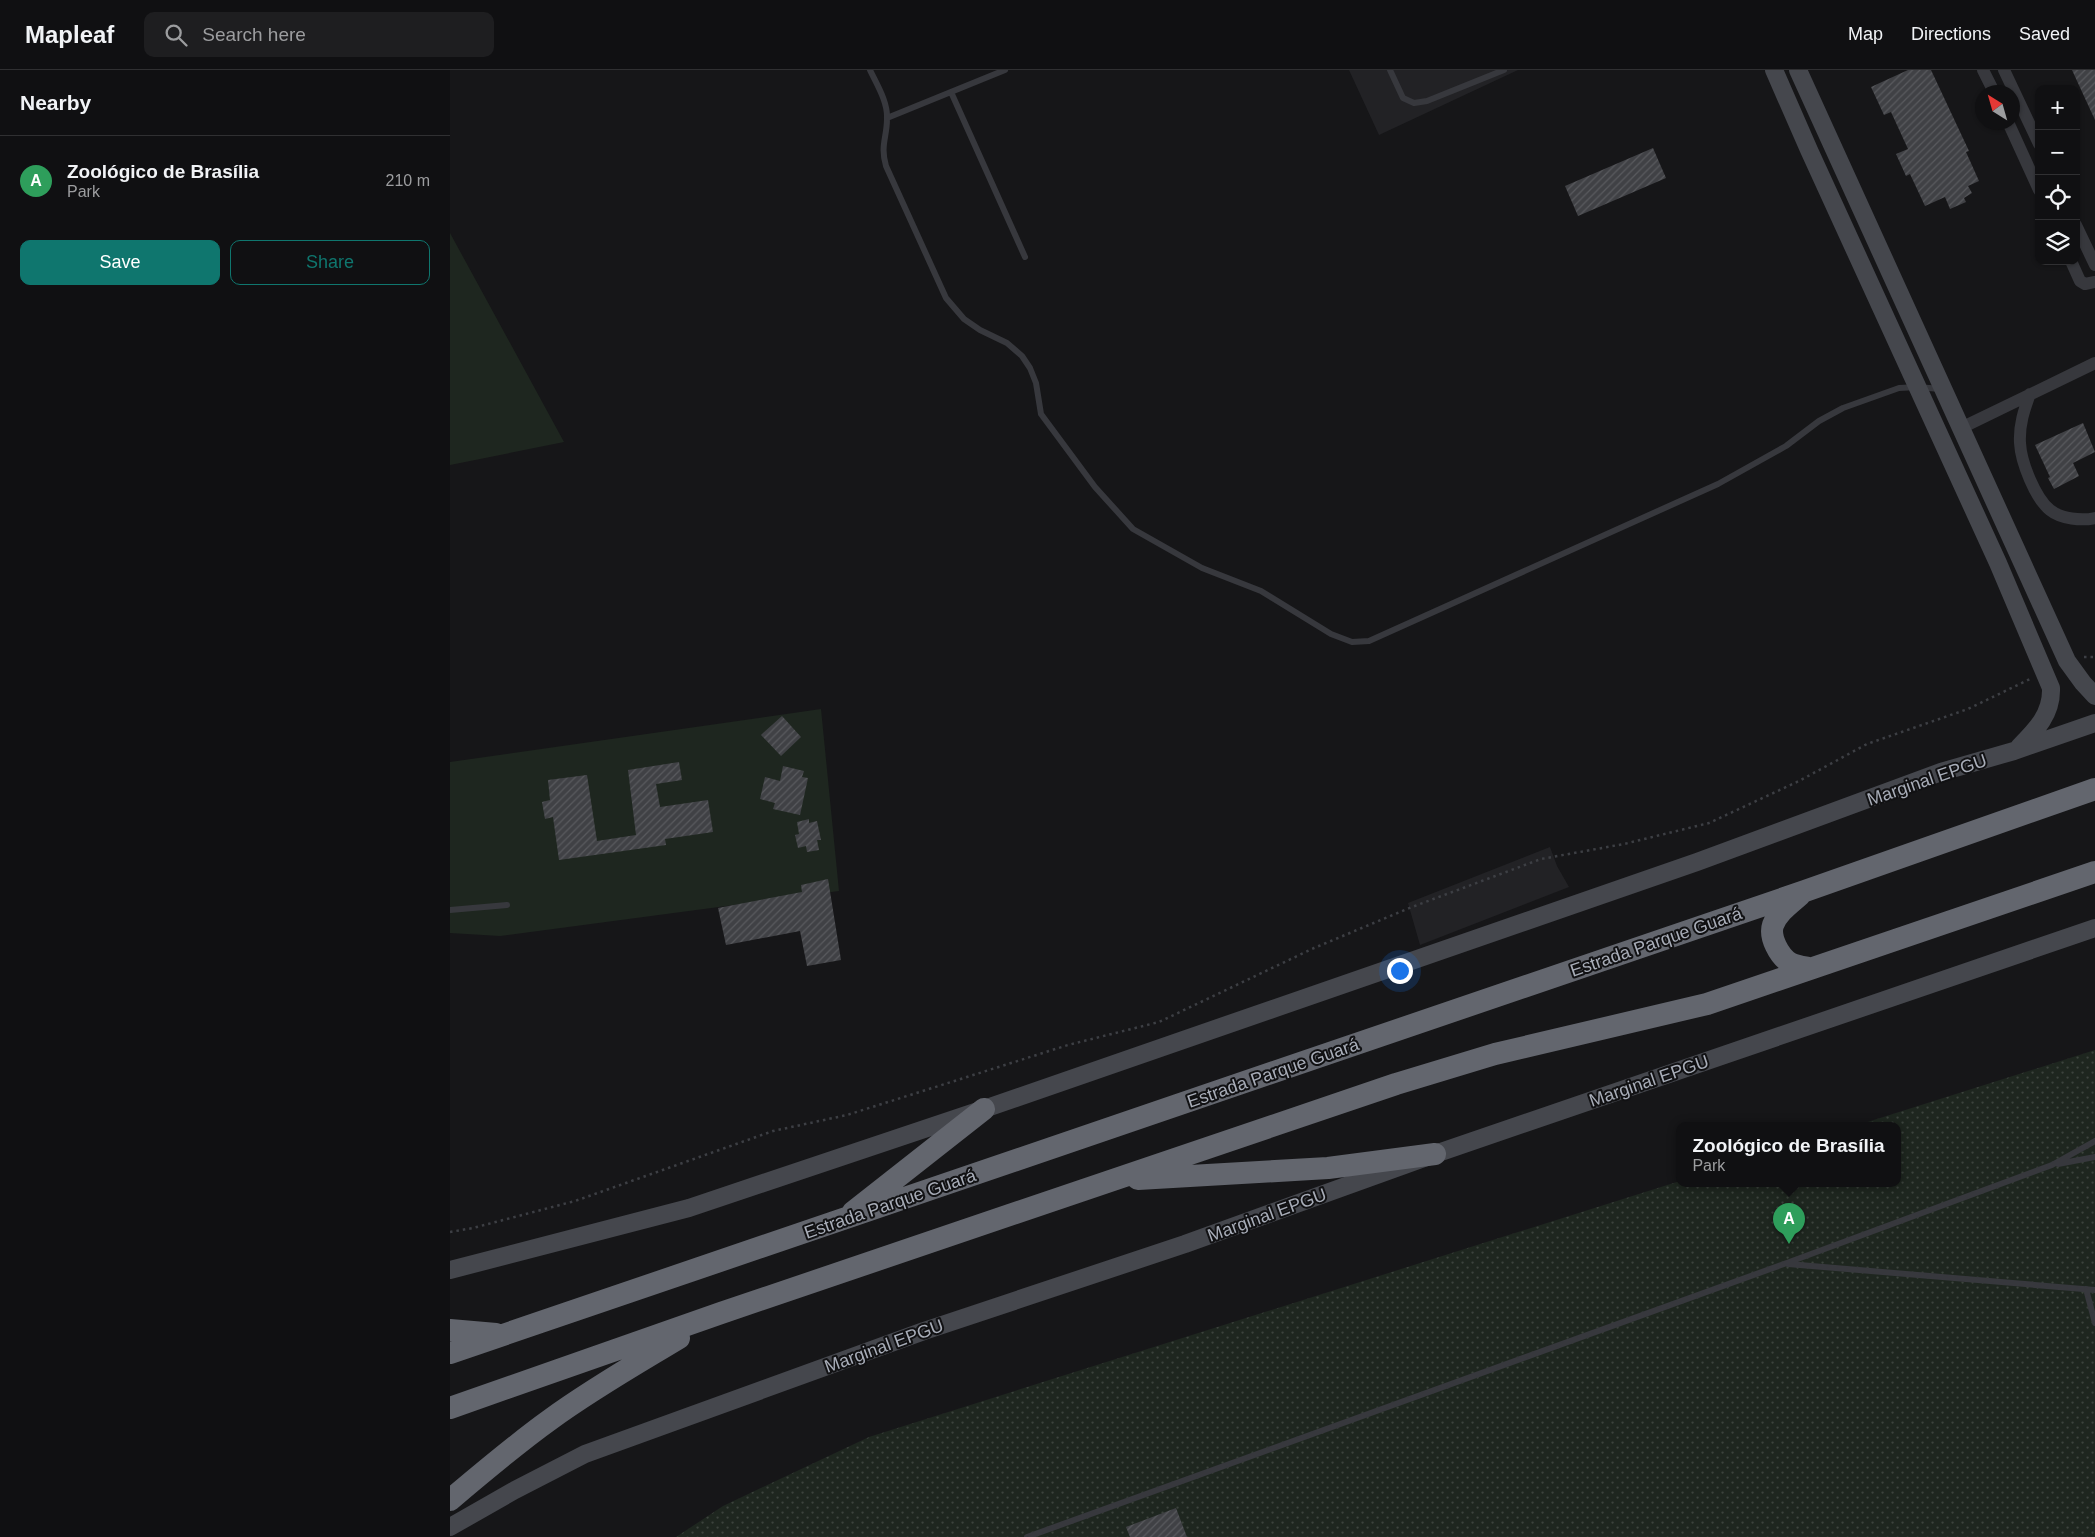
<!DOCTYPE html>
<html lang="en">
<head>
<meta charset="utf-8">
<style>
	:root { --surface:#101012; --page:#1e1e20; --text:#f1f3f6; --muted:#9c9d9f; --line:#303032; --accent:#0f766e }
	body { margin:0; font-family:Helvetica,sans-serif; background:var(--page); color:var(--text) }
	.controls { position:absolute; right:15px; top:15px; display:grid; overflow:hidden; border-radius:10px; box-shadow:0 1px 4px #0004 }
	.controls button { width:45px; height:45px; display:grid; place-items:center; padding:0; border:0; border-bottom:1px solid var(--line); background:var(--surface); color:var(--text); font:25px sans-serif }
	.compass { position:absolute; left:1525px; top:15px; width:45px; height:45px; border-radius:50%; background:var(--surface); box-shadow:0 1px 4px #0004; rotate:323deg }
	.you { position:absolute; left:949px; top:900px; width:18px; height:18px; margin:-12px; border:4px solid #fff; border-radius:50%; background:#1a73e8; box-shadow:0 0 0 8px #1a73e833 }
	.badge { display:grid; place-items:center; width:32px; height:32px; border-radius:50%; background:var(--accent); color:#fff; font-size:16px; font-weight:700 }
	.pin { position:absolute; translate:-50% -41px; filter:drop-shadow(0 1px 2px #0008) }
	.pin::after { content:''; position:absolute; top:26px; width:18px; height:15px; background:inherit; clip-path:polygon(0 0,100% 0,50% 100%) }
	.popup { position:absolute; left:1226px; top:1052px; width:225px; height:65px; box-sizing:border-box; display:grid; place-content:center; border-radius:10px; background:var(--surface); filter:drop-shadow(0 1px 4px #0005); font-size:16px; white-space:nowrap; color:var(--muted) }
	.popup b { font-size:19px; color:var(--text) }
	.popup::after { content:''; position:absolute; left:50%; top:100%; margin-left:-10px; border:10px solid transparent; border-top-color:var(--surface) }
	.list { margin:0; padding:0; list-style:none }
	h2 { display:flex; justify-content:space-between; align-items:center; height:65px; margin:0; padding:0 20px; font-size:21px }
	h2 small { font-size:16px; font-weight:400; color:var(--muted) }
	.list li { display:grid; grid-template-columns:32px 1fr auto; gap:15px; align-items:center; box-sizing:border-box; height:90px; padding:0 20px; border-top:1px solid var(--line) }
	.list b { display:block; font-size:19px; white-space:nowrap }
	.list p { margin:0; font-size:16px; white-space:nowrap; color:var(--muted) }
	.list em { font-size:16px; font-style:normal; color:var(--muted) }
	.actions { display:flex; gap:10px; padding:15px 20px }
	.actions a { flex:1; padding:11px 0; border:1px solid var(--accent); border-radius:10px; text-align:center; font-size:18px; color:var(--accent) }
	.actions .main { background:var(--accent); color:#fff }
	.icon { flex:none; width:28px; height:28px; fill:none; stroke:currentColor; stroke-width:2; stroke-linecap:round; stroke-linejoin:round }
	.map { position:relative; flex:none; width:1645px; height:1467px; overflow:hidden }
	header { display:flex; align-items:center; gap:30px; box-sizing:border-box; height:70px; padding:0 25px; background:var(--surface); border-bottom:1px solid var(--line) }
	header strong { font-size:24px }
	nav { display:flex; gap:28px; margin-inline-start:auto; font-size:18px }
	.search { width:350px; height:45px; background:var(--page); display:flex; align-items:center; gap:12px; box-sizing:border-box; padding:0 18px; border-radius:10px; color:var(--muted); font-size:19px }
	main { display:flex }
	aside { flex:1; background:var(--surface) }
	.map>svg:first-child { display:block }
	.built { fill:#222225 }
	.grass { fill:#1e261f }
	.park { fill:url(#park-dots) }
	.building { fill:url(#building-hatch) }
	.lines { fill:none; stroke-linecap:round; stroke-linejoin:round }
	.path { stroke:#3d3f44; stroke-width:2.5; stroke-dasharray:2.5 4; stroke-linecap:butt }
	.lane { stroke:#37383d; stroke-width:6 }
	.street { stroke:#37383d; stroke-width:12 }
	.secondary { stroke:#45474d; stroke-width:18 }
	.highway { stroke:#63666e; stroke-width:22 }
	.labels { text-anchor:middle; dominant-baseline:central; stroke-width:4; stroke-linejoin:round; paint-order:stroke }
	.street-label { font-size:18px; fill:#a8adb8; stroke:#111113 }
</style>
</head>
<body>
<header>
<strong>Mapleaf</strong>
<div class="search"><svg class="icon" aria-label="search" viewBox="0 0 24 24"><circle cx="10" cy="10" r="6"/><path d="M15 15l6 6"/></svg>Search here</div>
<nav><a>Map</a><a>Directions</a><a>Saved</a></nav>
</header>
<main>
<aside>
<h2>Nearby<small></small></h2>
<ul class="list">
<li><span class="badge" style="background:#2e9e5b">A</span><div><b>Zoológico de Brasília</b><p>Park</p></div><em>210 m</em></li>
</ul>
<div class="actions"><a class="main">Save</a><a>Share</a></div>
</aside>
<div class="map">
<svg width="1645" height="1467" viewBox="0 0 1645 1467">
	<defs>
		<pattern id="park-dots" width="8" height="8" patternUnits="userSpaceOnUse" patternTransform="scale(1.25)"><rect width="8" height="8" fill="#1e261f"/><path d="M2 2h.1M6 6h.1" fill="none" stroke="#3c433d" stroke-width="1.8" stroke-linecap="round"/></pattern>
		<pattern id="building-hatch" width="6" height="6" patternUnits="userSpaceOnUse" patternTransform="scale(1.25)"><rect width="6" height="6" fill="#404145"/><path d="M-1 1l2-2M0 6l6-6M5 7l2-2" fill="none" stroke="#595a5e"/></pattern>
	</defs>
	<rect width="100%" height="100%" fill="#161618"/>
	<path class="built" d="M899 0H1068L929 65Z
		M1100 777 1107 796 1119 817 970 875 958 833Z"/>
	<path class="grass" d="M0 163 114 372 0 395Z
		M371 639 389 821 50 866 0 863V692Z"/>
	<path class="park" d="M1645 980V1467H226L273 1436 419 1367 1230 1111V1113H1448V1055H1408Z"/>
	<path class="building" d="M1458 0H1481L1519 81 1516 82 1529 111 1518 116 1522 123 1514 128 1516 132 1500 139 1495 127 1475 136 1460 104 1456 106 1446 84 1458 79 1441 42 1434 45 1421 17Z
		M1622 0H1645V50L1633 24Z
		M1203 78 1216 108 1128 146 1115 116Z
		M1633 353 1645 382 1623 393 1629 406 1604 419 1598 408 1600 407 1585 375Z
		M332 646 351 667 331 686 311 665Z
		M229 692 232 710 206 714 210 737 258 730 263 762 215 769 216 775 109 790 103 747 95 749 92 732 100 730 98 710 137 705 147 771 186 765 178 700Z
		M333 696 354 701 352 707 358 708 350 745 323 739 325 733 310 729 315 707 330 711Z
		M359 749V753L367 751 371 770H367L369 780 357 782 356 776 348 778 345 765 349 764 347 752Z
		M378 809 391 890 357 896 350 861 276 875 268 838 352 822 351 815Z
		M726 1438 737 1467H680L676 1457Z"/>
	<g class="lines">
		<path class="path" d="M1634 587H1645
			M0 1162 23 1158 125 1131 323 1061 397 1045 618 975 709 952 864 878 962 837 1091 789 1174 774 1259 753 1349 711 1417 674 1518 639 1580 609"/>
		<path class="lane" d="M420 0C427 15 438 32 437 49 437 67 430 76 436 96L496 228 514 249 530 260 557 273 572 286 580 298 586 313 591 344 645 417 683 459 752 498 811 521 881 564 902 572 919 571 1268 414 1336 376 1369 351 1393 338 1449 318 1468 317 1490 319
			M940 0 953 28 964 33 977 31 1054 0
			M501 22 575 187
			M437 48 555 0
			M0 840 57 835
			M1608 1094 1645 1087
			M1338 1194 1645 1220
			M1636 1219 1645 1253
			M577 1467 1334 1194 1602 1095 1645 1071"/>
		<path class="street" d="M1533 0 1544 22
			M1554 0 1589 74
			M1558 52 1589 120
			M1626 155 1645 195
			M1621 191 1630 211 1635 214 1645 212
			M1580 324C1574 340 1569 355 1570 373 1571 392 1585 428 1600 440 1611 449 1632 451 1645 448
			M1511 358 1645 293"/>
		<path class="secondary" d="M1324 0 1359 80 1548 493 1601 618C1602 644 1586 660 1569 677
			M1348 0 1617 591 1633 613 1645 626
			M0 1200 239 1138 534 1039 1247 792 1491 702 1564 681 1645 653
			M0 1457 65 1420 135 1384 474 1261 735 1174 985 1084 1645 858"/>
		<path class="highway" d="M1350 825C1340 834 1328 842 1323 855 1319 867 1329 886 1340 893 1345 896 1353 897 1359 898
			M688 1109 878 1098 985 1084
			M403 1142 534 1039
			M0 1260 46 1264
			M0 1283 1355 821 1645 719
			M0 1338 271 1243 946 1014 1045 984 1257 934 1645 802
			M0 1430C33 1402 66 1374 101 1349 142 1319 186 1294 229 1268"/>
	</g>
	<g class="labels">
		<g class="street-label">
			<text transform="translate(1477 710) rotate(-19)">Marginal EPGU</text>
			<text transform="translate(1206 872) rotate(-19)">Estrada Parque Guará</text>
			<text transform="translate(823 1003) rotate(-19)">Estrada Parque Guará</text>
			<text transform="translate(1199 1011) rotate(-19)">Marginal EPGU</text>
			<text transform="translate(440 1134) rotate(-19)">Estrada Parque Guará</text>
			<text transform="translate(817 1145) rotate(-20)">Marginal EPGU</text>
			<text transform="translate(434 1276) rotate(-20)">Marginal EPGU</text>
		</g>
	</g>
</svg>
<div class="controls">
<button>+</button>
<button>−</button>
<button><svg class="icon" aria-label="locate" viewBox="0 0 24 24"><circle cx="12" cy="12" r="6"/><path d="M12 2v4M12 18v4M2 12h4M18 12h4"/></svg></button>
<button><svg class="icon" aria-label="layers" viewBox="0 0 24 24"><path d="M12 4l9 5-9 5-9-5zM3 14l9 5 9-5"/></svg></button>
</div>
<svg class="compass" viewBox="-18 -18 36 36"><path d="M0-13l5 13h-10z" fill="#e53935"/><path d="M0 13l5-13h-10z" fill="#9c9d9f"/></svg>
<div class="you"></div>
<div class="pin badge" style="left:1339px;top:1174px;background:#2e9e5b">A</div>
<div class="popup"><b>Zoológico de Brasília</b>Park</div>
</div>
</main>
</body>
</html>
